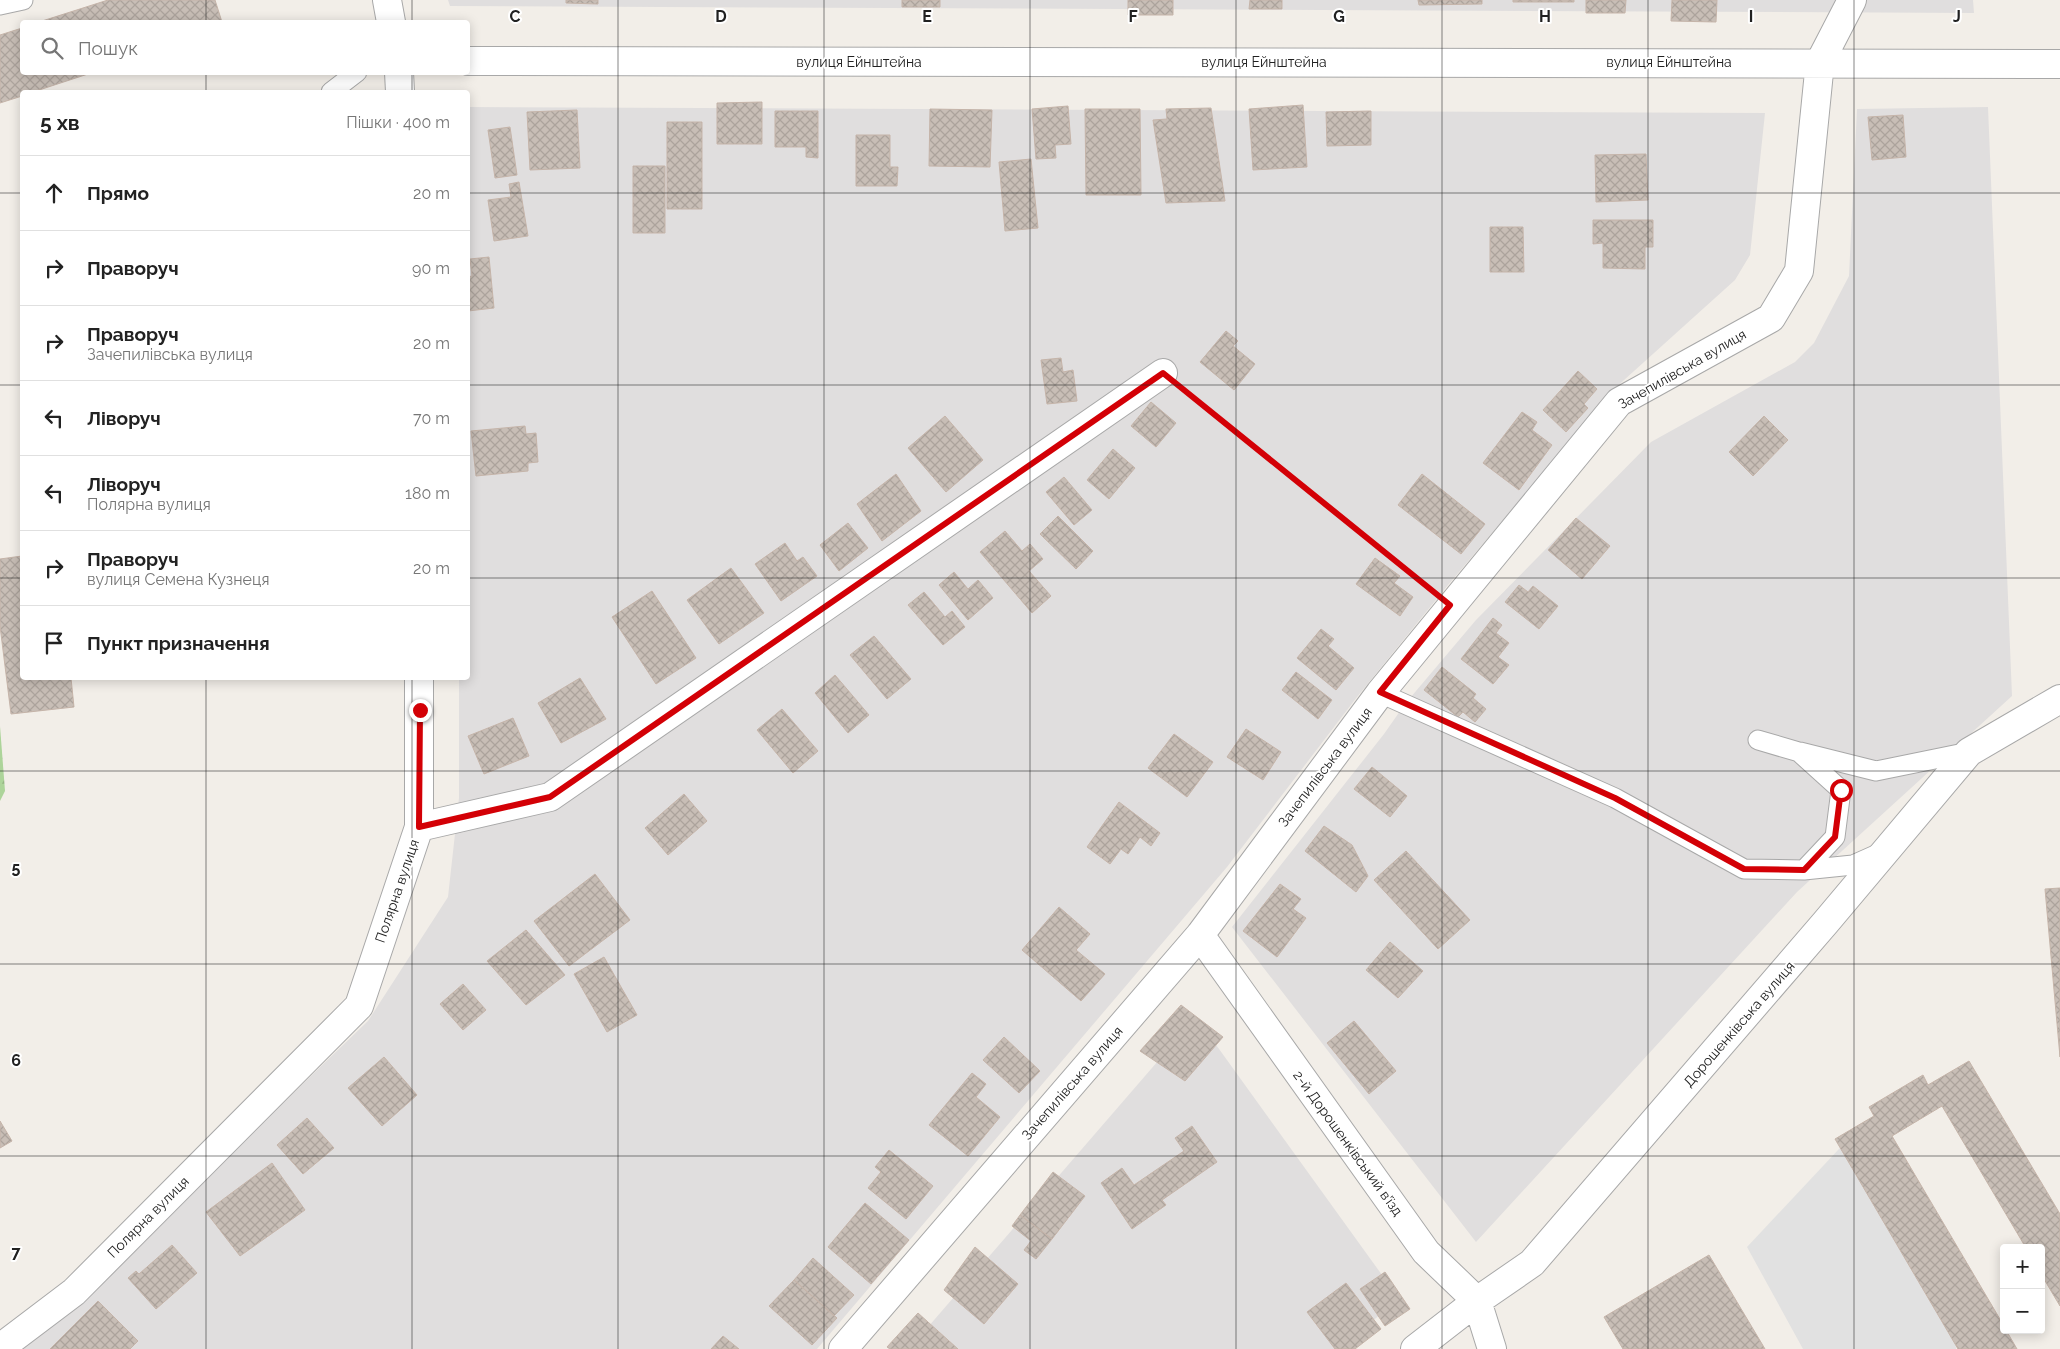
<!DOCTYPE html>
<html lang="uk">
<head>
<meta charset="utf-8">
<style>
	:root { --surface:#fff; --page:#f6f6f6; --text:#222; --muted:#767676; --line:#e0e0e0 }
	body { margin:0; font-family:Raleway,sans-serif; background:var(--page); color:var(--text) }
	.controls { position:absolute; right:15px; bottom:15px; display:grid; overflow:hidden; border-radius:5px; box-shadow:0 2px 12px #0003 }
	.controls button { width:45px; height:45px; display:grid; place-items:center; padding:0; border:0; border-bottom:1px solid var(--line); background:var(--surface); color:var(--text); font:25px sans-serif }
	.stop { position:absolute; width:15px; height:15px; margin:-11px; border:4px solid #d30006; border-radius:50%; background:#fff }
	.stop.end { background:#d30006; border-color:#fff; box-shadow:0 1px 5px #0008 }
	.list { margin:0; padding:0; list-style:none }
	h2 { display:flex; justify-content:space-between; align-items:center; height:65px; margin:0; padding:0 20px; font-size:21px }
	h2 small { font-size:16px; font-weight:400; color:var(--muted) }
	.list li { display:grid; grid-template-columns:32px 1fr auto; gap:15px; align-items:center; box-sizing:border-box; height:75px; padding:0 20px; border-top:1px solid var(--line) }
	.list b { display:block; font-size:19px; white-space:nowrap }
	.list p { margin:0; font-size:16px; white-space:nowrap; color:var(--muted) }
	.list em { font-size:16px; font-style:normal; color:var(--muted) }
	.icon { flex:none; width:28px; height:28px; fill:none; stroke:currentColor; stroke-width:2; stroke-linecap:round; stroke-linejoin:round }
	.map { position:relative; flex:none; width:2060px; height:1349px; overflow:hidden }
	.search { position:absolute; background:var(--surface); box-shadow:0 2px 12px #0003; left:20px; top:20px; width:450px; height:55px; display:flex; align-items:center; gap:12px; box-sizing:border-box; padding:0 18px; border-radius:5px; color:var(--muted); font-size:19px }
	.panel { position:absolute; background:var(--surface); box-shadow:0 2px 12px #0003; left:20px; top:90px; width:450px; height:590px; border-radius:5px }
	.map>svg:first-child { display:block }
	.residential { fill:#e0dede }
	.forest { fill:url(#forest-firs) }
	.parking { fill:#e1e1e1 }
	.building { fill:url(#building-cross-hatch); stroke:#c5b4a9 }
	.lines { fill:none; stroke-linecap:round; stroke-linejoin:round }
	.lane-casing { stroke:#a8a8a8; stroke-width:21 }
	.street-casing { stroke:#a8a8a8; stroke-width:30 }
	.path { stroke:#ff776c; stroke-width:3; stroke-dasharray:2.5 2.5; stroke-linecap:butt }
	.lane { stroke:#fff; stroke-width:19 }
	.street { stroke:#fff; stroke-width:28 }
	.route { stroke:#d30006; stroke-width:6 }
	.grid { fill:none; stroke:#212121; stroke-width:1; stroke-opacity:0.55 }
	.labels { text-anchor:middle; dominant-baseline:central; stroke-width:4; stroke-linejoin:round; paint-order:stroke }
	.street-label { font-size:14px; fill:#212121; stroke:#fff }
	.grid-label { font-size:16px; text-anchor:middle; font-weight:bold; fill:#212121; stroke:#fff; stroke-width:4; stroke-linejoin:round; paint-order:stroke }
</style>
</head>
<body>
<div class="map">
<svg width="2060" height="1349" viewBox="0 0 2060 1349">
	<defs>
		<pattern id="forest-firs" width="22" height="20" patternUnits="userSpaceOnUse" patternTransform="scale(1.25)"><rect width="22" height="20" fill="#add49a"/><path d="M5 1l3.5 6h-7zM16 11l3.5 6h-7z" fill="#95b684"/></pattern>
		<pattern id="building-cross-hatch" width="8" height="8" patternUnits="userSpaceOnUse" patternTransform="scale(1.25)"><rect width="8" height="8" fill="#c8beb6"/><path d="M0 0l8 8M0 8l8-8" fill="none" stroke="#aca39c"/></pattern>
	</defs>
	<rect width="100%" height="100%" fill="#f2eee8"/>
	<path class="residential" d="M448 0H1973L1974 13 450 6Z
		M468 107 1765 113 1750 255 1735 280 1613 390 1448 585 1357 697 1227 867 817 1349H19L67 1311 368 1021 448 897 459 798V678H468Z
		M1988 107 2012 696 1797 892 1476 1242 1232 927 1384 734 1405 704 1476 620 1651 442 1795 362 1814 343 1849 276 1857 109Z
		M1196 1017 1382 1275 1393 1305 1336 1349H909Z"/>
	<path class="forest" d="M0 726 5 791 0 801Z"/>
	<path class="parking" d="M1853 1134 1955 1328 1956 1349H1803L1747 1247Z"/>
	<path class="building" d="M108 0H215L222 22H39Z
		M566 0H598V4L566 3Z
		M902 0H940V7H902Z
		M1128 0H1173V15H1128Z
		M1250 0H1282V9H1249Z
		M1418 0H1482V4L1419 5Z
		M1513 0H1574V2H1513Z
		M1586 0H1626L1625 13H1586Z
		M1672 0H1717L1716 22 1671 21Z
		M22 28V72H94L33 92H22V96L0 103V35Z
		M762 102V144H717V103Z
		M1303 105 1307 167 1253 170 1249 109Z
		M1068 106 1071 144 1055 145 1056 158 1036 159 1032 109Z
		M1211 108 1225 201 1166 203 1153 120 1167 119 1166 109Z
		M930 109 992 110 990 167 929 166Z
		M1085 109H1140L1141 195H1086Z
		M577 110 580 168 530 170 527 112Z
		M775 111H818V158L806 157V147H775Z
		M1371 111V145L1327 146 1326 112Z
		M1903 115 1906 157 1872 160 1868 117Z
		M667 122H702V209H667Z
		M510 127 517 175 495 178 488 130Z
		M856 135H890V167H898L897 186H856Z
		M1646 154 1648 200 1596 202 1595 155Z
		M1031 159 1038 228 1005 231 999 162Z
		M633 166H665V233H633Z
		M519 182 528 236 494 241 488 200 511 197 509 184Z
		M1593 220H1653V247H1645V269L1603 268V243L1593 244Z
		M1490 227H1523L1524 272H1490Z
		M489 257 494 308 468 311V277L472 276 470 259Z
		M1226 331 1238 341 1233 346 1255 364 1234 390 1200 362Z
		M1061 358 1063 372 1073 370 1077 401 1047 404 1041 360Z
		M1578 371 1597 389 1584 404 1588 408 1566 432 1543 410Z
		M1151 402 1176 423 1156 447 1131 426Z
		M1522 412 1537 422 1532 430 1552 445 1519 490 1483 463Z
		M945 416 983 460 946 492 908 448Z
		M1764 416 1788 440 1753 476 1729 452Z
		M525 426 526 434 536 433 538 462 528 463V471L476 476 471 431Z
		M1113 449 1135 468 1109 499 1087 480Z
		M896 474 921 511 882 541 857 504Z
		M1422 474 1485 524 1461 554 1398 505Z
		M1064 477 1092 510 1074 525 1046 492Z
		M1058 516 1093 551 1076 569 1040 534Z
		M1576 518 1610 546 1582 579 1548 550Z
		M848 523 868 548 839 571 820 545Z
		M1005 531 1022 551 1030 544 1043 559 1029 571 1051 596 1032 613 980 552Z
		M785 543 797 561 803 557 817 576 781 601 755 564Z
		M22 556V678H71L74 707 11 714 0 626V559Z
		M1375 558 1400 576 1394 583 1413 597 1400 616 1356 584Z
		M731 568 764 613 719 644 687 600Z
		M954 572 968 589 978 580 993 598 968 620 939 585Z
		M1519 585 1528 592 1533 586 1558 606 1539 629 1505 602Z
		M652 591 696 658 656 684 612 617Z
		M924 592 945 617 952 611 965 627 943 645 908 605Z
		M1493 618 1502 625 1496 633 1509 643 1498 657 1509 665 1493 684 1461 659Z
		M1321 629 1334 639 1328 646 1354 668 1336 690 1297 658Z
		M874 636 911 679 887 699 850 655Z
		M1442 667 1476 694 1473 698 1486 709 1475 722 1463 712 1458 717 1424 690Z
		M1296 672 1332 700 1318 719 1282 690Z
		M835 675 869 715 848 733 815 693Z
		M580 678 606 719 561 743 538 703Z
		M782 709 818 751 793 773 757 730Z
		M513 718 529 756 484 774 468 736Z
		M1246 729 1281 752 1263 780 1227 757Z
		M1174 734 1213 762 1187 797 1148 768Z
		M1372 767 1407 796 1390 817 1354 789Z
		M684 794 707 821 668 855 645 828Z
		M1119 802 1160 833 1151 846 1140 837 1128 854 1121 849 1110 864 1087 847Z
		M1324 826 1352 845 1368 876 1356 892 1305 851Z
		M1406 851 1470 920 1438 949 1374 880Z
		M595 874 630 920 569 966 534 921Z
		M1280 884 1301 899 1293 909 1306 918 1277 957 1243 931Z
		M2060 888V1057L2045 889Z
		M1059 907 1090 934 1076 950 1105 974 1081 1001 1022 950Z
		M526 930 565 975 526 1005 487 961Z
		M1390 942 1423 971 1398 998 1366 970Z
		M604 957 637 1015 607 1032 574 974Z
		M463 984 486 1010 463 1030 440 1004Z
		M1181 1005 1223 1037 1185 1081 1140 1051Z
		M1354 1021 1396 1071 1369 1094 1327 1043Z
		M1004 1037 1040 1071 1019 1093 983 1060Z
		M384 1057 417 1095 382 1126 348 1088Z
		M1969 1061 2060 1214V1306L2041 1274V1248H2026L1942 1106 1892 1136 2004 1326V1330H2006L2017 1349H1958L1835 1139 1874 1116 1869 1107 1923 1075 1928 1085Z
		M972 1073 986 1084 976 1097 1000 1117 968 1156 929 1125Z
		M307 1118 334 1148 303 1174 277 1145Z
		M0 1121 12 1141 0 1148Z
		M1192 1126 1217 1162 1162 1200 1166 1205 1132 1229 1101 1183 1122 1168 1134 1185 1184 1151 1175 1138Z
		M889 1150 933 1186 906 1219 868 1188 881 1172 875 1167Z
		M272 1163 305 1210 240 1256 206 1212Z
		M1053 1172 1085 1196 1052 1239 1020 1215Z
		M865 1203 909 1240 871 1284 828 1247Z
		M1020 1215 1052 1239 1036 1259 1024 1250 1031 1241 1012 1226Z
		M172 1245 197 1273 156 1309 128 1278 136 1271 139 1274Z
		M975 1247 1018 1284 984 1324 944 1290Z
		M1709 1255 1765 1349H1623L1604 1317Z
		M813 1258 854 1295 834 1316 794 1280Z
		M1385 1272 1410 1309 1385 1326 1360 1289Z
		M794 1280 837 1318 812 1345 769 1306Z
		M1346 1283 1381 1329 1355 1349H1335L1307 1312Z
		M98 1301 138 1341 130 1349H50Z
		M918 1313 958 1349H890L887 1347Z
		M723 1336 739 1349H711Z"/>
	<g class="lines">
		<defs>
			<path id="lane" d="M0 5 23 0
				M331 92 357 72
				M1380 693 1615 798 1744 869 1804 870 1835 837 1841 790 1799 752 1758 740
				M1800 752 1876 771 1969 752
				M1804 870 1853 865 1880 853"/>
			<path id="street" d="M387 0 391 22
				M468 61 2060 64
				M399 72 400 92
				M419 827 550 797 1163 373
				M1200 935 1426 1252 1477 1301 1492 1349
				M0 1348 74 1292 359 1006 419 827V678
				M843 1349 1200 935 1380 693 1619 402 1771 318 1799 271 1820 62 1852 0
				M1415 1349 1477 1301 1532 1263 1826 922 1969 752 2060 699"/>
		</defs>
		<use href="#lane" class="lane-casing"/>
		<use href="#street" class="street-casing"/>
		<path class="path" d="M1186 392 1426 586"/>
		<use href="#lane" class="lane"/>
		<use href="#street" class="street"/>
	</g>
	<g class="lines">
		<path class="route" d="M420 710 419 827 550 797 1163 373 1450 605 1380 692 1615 798 1744 869 1804 870 1835 837 1841 790"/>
	</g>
	<path class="grid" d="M206 0V22M412 0V22M618 0V1349M824 0V1349M1030 0V1349M1236 0V1349M1442 0V1349M1648 0V1349M1854 0V1349M206 72V92M412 72V92M0 193H22M468 193H2060M0 385H22M468 385H2060M0 578H22M468 578H2060M206 678V1349M412 678V1349M0 771H2060M0 964H2060M0 1156H2060"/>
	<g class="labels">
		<g class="street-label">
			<text x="859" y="62">вулиця Ейнштейна</text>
			<text x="1264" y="62">вулиця Ейнштейна</text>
			<text x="1669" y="62">вулиця Ейнштейна</text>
			<text transform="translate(1682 369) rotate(-30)">Зачепилівська вулиця</text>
			<text transform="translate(1325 767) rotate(-53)">Зачепилівська вулиця</text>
			<text transform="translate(397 891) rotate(-71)">Полярна вулиця</text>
			<text transform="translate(1739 1024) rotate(-49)">Дорошенківська вулиця</text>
			<text transform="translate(1072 1083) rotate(-49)">Зачепилівська вулиця</text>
			<text transform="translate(1348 1143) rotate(54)">2-й Дорошенківський в’їзд</text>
			<text transform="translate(148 1217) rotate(-45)">Полярна вулиця</text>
		</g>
	</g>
	<g class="grid-label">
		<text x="515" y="22">C</text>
		<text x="721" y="22">D</text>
		<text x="927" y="22">E</text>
		<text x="1133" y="22">F</text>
		<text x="1339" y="22">G</text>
		<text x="1545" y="22">H</text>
		<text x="1751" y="22">I</text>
		<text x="1957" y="22">J</text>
		<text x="16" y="873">5</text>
		<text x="16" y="1066">6</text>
		<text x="16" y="1258">7</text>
	</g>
</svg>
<div class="controls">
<button>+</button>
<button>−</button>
</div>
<div class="stop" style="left:1841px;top:790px"></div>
<div class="stop end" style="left:420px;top:710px"></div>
<div class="search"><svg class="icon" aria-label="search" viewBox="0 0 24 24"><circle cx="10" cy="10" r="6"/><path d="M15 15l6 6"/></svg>Пошук</div>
<section class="panel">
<h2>5 хв<small>Пішки · 400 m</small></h2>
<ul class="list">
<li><svg class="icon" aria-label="ahead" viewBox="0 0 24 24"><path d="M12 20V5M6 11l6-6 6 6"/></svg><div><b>Прямо</b></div><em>20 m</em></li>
<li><svg class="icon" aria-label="right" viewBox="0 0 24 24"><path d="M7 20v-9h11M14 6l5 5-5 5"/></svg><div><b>Праворуч</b></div><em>90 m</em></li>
<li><svg class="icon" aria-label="right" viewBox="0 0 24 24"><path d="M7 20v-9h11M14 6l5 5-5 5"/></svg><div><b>Праворуч</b><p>Зачепилівська вулиця</p></div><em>20 m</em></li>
<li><svg class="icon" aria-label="left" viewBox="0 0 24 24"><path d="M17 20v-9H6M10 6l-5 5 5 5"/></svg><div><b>Ліворуч</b></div><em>70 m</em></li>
<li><svg class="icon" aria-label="left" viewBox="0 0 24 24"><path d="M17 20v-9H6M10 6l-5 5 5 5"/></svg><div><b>Ліворуч</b><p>Полярна вулиця</p></div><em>180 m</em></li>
<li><svg class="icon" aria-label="right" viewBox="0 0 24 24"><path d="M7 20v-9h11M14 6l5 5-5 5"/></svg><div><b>Праворуч</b><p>вулиця Семена Кузнеця</p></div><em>20 m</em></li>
<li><svg class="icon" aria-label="arrive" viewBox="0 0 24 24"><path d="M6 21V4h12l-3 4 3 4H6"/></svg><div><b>Пункт призначення</b></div></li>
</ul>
</section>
</div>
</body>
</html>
